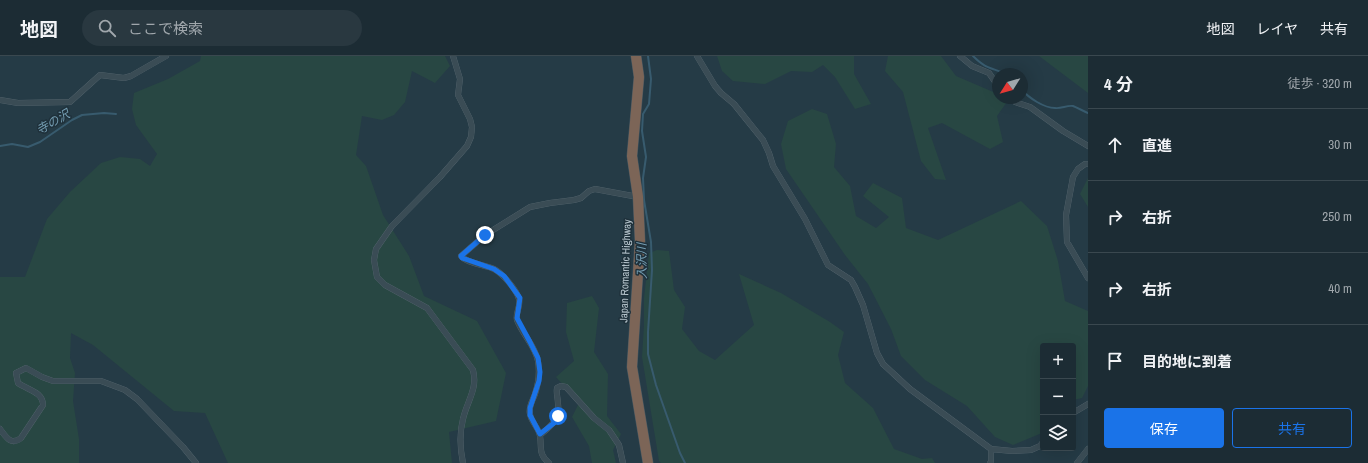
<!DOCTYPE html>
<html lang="ja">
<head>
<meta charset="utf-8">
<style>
	:root { --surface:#1c2c34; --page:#293840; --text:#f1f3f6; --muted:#a0a7ac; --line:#3a484f; --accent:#1a73e8 }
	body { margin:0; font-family:"Archivo Narrow","Noto Sans JP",sans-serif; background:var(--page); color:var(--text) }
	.controls { position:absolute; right:12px; bottom:12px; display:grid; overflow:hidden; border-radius:4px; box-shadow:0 4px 16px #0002 }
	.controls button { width:36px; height:36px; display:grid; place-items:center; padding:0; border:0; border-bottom:1px solid var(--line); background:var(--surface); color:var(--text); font:20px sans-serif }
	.compass { position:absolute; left:992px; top:12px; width:36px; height:36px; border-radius:50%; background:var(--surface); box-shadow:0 4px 16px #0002; rotate:233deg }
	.stop { position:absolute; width:12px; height:12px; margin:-9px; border:3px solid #1a73e8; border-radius:50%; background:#fff }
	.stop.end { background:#1a73e8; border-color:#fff; box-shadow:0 1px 4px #0008 }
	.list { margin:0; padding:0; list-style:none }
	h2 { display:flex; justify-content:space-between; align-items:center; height:52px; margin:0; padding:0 16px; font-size:17px }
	h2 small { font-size:13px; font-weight:400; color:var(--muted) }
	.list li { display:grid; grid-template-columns:26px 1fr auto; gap:12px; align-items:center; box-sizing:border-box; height:72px; padding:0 16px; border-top:1px solid var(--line) }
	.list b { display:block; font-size:15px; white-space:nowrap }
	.list em { font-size:13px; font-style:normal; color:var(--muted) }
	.actions { display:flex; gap:8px; padding:12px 16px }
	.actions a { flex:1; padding:9px 0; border:1px solid var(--accent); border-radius:4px; text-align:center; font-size:14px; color:var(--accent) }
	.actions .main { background:var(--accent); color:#fff }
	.icon { flex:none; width:22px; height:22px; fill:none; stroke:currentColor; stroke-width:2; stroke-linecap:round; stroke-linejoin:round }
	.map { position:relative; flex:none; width:1088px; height:407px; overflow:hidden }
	header { display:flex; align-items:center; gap:24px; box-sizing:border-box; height:56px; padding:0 20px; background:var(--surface); border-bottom:1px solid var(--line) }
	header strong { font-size:19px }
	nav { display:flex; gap:22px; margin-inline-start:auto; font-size:14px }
	.search { width:280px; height:36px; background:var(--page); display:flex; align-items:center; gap:10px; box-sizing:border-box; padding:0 14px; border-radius:22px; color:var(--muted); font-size:15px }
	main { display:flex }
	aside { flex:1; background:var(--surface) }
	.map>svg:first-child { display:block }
	.green { fill:#284743 }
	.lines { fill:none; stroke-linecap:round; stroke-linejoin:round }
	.stream { stroke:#385b6e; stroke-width:2 }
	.street-casing { stroke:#596972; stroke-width:6 }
	.highway-casing { stroke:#455660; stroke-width:11 }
	.street { stroke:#3a4c55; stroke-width:5.5 }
	.highway { stroke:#7c6557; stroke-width:10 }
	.route { stroke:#1a73e8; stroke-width:5 }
	.labels { text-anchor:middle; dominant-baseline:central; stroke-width:3; stroke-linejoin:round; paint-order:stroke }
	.street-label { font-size:11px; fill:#b8c6ce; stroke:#1f313b }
	.water-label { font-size:12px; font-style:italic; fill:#769fb4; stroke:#1f313b }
</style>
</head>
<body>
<header>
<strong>地図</strong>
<div class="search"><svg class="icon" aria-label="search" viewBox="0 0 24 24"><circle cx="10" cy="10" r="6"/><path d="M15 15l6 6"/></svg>ここで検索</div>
<nav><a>地図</a><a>レイヤ</a><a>共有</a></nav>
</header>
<main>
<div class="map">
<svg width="1088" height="407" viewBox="0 0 1088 407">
	<rect width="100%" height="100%" fill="#253b46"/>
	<path class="green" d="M201 0H445L450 10 435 27 412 15 405 46 394 59 382 64 362 60 356 99 366 110 383 159 409 200 424 240 477 265 506 317 496 365 449 376 452 407H228L205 357 174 355 93 289 71 277 70 302 75 317 73 345 79 383V407H0V221H25L47 163 70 136 101 107 120 101 140 103 150 110 157 98 136 69 132 53 134 37 168 23 200 5Z
		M717 0H854V18L871 48 855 53 835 21 823 9 812 16 791 15 765 28 733 25 722 15Z
		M888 0H941L956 20 998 38V42L1009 43 997 60 1003 86 990 93 942 67 928 72 946 124 935 123 921 105 903 36 885 15Z
		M1039 0H1088V37Z
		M812 53 827 58 836 88 834 111 850 130 856 160 876 172 889 161 863 140 873 127 902 142 906 172 938 184 1021 145 1047 170 1058 205 1065 245 1088 255V330L1082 342 1073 344V290H1043L1042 377 1013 389 995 381 967 350 925 324 901 300 891 273 868 228 845 199 786 113 781 88 788 65Z
		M1088 122V151L1080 138Z
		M657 194 669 195 674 234 685 251 682 273 699 295 715 304 754 269 739 218 781 237 830 266 844 276 838 299 845 327 873 352 894 393 922 403 932 402 935 407H661L659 405 642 301 644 269V242L649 197Z
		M592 240 599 252 594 296 608 318 607 360 621 378 613 394 616 407H592L589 390 572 361 579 347 556 321 574 305 566 276 567 247Z"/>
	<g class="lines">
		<path class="stream" d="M648 0 651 23 649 48 643 58 642 75 646 101 643 122 644 144 651 186 652 214 648 276V298L656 329 680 397 685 407
			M973 0C986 13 990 11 1006 18
			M1022 34C1029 42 1044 52 1055 52 1061 53 1067 49 1073 50 1078 52 1083 55 1088 57
			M0 90 12 88 28 91 40 86 72 64 82 59 104 57 116 58"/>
		<defs>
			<path id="street" d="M453 0 460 23 458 39 470 63 472 71 471 81 467 90 440 121 392 170 376 193 374 204 377 221 385 229 427 252 473 314C478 333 467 345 463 363 459 378 460 392 463 407
				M697 0 715 30 721 37 734 48 763 84 769 97 773 110 805 163 828 209 851 224 855 231 863 249 877 297 883 308 910 333 991 393 1012 395 1031 394 1040 390 1043 386
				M960 0 972 10 989 17 998 30
				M1010 42 1015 46 1030 51 1063 75 1088 90
				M0 44 18 47 70 46 100 19 124 22 131 20 166 0
				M1088 108H1085L1078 113 1073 121 1066 159 1067 186 1088 222
				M1073 357 1088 348
				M0 373C6 381 11 390 21 382L43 349C43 336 28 334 18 327L16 317 26 312 42 321 53 325H101L125 334 137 343 183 391 196 407
				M540 379C551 370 560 363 558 348 558 342 556 338 557 332L561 330 566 331 594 362 609 374 619 389 623 407
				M549 407C538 398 542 392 540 380 539 372 531 366 530 358 528 351 533 344 535 338 539 326 540 317 538 305 535 289 522 278 517 264 515 258 521 250 519 243 517 234 502 217 494 213 486 209 466 207 461 200L485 179 530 151 550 147 574 144 581 142 589 135 595 133 638 141
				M990 407 991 405V393
				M1077 407 1088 393"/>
			<path id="highway" d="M636 0 639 21 632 100 638 141 640 185 632 311 648 407"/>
		</defs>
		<use href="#street" class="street-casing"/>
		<use href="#highway" class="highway-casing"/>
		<use href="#street" class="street"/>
		<use href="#highway" class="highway"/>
	</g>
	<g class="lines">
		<path class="route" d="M485 179 461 200 462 202 468 204 494 213 504 220 510 228 520 242 517 262 530 286 538 302 540 316 539 325 530 352V359L540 378 554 367 558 360"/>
	</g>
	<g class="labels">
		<g class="street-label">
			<text transform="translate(625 215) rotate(-88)">Japan Romantic Highway</text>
		</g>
		<g class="water-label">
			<text transform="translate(53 66) rotate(-30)">寺の沢</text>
			<text transform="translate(642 205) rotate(-91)">入沢川</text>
		</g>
	</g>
</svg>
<div class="controls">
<button>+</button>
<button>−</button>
<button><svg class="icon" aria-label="layers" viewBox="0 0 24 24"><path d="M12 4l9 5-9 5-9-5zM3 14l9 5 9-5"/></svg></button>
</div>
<svg class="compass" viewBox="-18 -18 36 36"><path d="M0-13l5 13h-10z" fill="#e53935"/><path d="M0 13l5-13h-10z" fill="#a0a7ac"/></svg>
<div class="stop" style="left:558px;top:360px"></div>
<div class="stop end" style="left:485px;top:179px"></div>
</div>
<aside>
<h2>4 分<small>徒歩 · 320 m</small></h2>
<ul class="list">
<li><svg class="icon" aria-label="ahead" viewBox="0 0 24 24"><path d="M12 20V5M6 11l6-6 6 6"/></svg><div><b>直進</b></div><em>30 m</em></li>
<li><svg class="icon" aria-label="right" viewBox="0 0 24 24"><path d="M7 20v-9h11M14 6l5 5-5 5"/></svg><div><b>右折</b></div><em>250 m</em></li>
<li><svg class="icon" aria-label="right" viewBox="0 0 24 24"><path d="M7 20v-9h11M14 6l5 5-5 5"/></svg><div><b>右折</b></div><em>40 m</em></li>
<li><svg class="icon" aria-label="arrive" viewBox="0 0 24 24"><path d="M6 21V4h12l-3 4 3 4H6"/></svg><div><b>目的地に到着</b></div></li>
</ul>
<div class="actions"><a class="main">保存</a><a>共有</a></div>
</aside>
</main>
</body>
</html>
